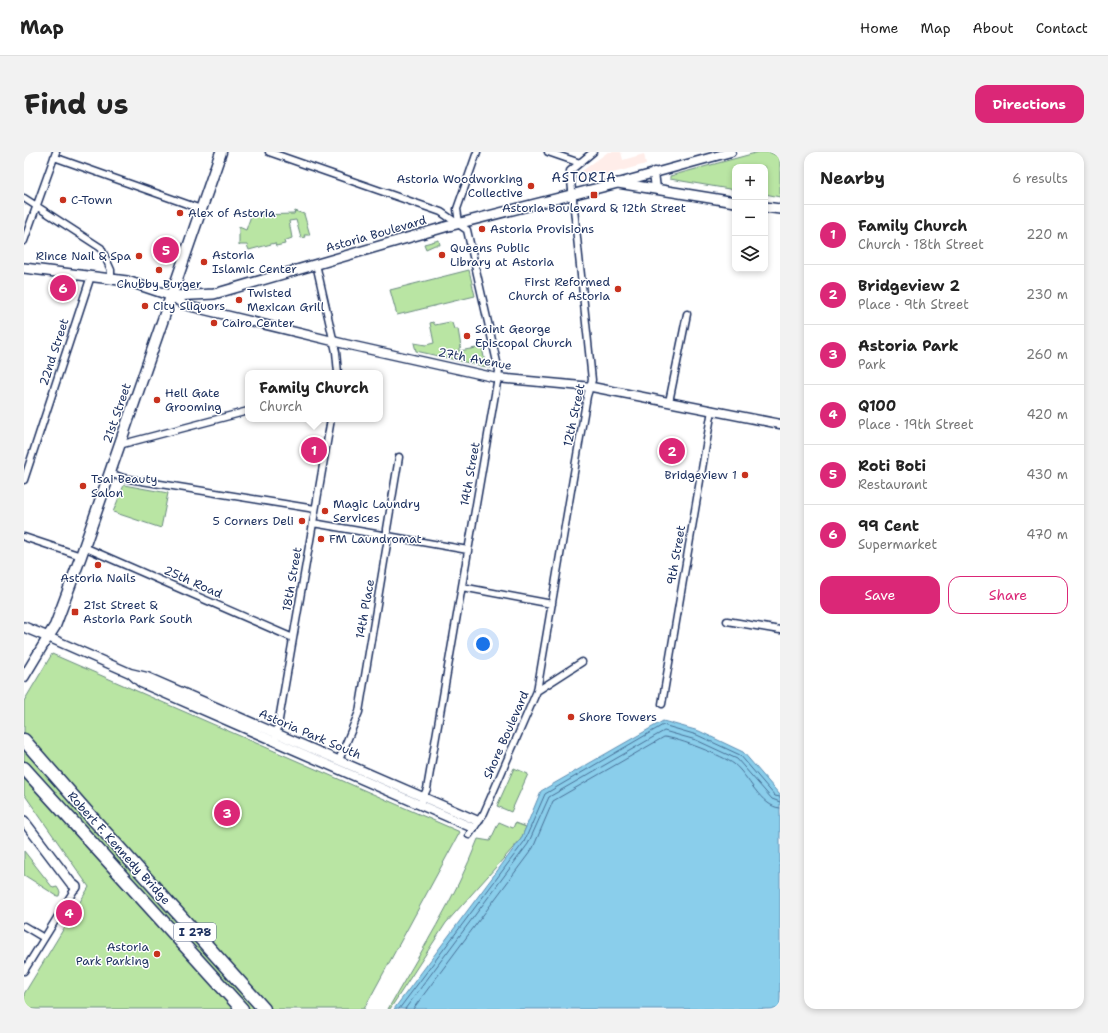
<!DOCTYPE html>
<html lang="en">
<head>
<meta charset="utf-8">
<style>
	:root { --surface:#fff; --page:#f2f2f2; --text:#222; --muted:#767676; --line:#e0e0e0; --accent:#db2777 }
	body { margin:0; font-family:"Shantell Sans",sans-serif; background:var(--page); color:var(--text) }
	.controls { position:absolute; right:12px; top:12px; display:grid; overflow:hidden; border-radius:8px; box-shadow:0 2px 6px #0003 }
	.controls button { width:36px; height:36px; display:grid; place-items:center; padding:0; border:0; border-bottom:1px solid var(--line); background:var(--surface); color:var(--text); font:20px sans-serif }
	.you { position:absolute; left:459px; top:492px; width:14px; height:14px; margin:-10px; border:3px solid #fff; border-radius:50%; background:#1a73e8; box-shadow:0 0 0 6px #1a73e833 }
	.badge { display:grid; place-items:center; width:26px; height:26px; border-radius:50%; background:var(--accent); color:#fff; font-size:13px; font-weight:700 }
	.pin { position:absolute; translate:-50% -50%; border:2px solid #fff; box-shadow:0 1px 4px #0006 }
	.popup { position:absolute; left:221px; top:218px; width:138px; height:52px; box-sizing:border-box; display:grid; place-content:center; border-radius:8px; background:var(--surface); filter:drop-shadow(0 1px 3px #0005); font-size:13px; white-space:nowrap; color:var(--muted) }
	.popup b { font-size:15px; color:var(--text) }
	.popup::after { content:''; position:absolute; left:50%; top:100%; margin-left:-8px; border:8px solid transparent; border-top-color:var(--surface) }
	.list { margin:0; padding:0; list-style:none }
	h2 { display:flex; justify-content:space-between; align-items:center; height:52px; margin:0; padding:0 16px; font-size:17px }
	h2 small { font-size:13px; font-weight:400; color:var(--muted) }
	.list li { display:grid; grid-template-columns:26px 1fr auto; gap:12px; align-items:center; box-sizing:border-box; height:60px; padding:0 16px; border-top:1px solid var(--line) }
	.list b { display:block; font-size:15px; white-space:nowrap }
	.list p { margin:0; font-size:13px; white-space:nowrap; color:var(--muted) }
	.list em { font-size:13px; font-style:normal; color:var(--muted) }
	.actions { display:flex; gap:8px; padding:12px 16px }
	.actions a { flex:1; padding:9px 0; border:1px solid var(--accent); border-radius:12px; text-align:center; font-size:14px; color:var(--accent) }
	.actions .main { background:var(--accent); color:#fff }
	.icon { flex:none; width:22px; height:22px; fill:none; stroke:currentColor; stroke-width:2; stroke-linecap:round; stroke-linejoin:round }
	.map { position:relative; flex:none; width:756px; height:857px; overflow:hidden; border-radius:12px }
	header { display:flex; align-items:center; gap:24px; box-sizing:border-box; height:56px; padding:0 20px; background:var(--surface); border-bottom:1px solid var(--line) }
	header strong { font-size:19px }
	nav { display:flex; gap:22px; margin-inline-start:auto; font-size:14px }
	.intro { display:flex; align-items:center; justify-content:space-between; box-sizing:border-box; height:96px; padding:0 24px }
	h1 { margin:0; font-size:28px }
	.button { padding:10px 18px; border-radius:12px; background:var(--accent); color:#fff; font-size:14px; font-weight:700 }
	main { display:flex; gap:24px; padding:0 24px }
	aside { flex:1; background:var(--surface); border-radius:12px; box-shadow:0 2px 6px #0003 }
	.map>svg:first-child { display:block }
	.built { fill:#ffede9 }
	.green { fill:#b9e5a3; stroke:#6a8a80 }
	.water { fill:#8aceeb; stroke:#5e8eb3 }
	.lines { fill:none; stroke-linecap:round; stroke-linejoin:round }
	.shore { stroke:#476f96; stroke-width:1 }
	.minor-casing { stroke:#1b2f5e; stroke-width:9 }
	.tertiary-casing { stroke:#1b2f5e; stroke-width:11 }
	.secondary-casing { stroke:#1b2f5e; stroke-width:12 }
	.primary-casing { stroke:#1b2f5e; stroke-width:13 }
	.motorway-casing { stroke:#1b2f5e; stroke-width:15 }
	.minor { stroke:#fff; stroke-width:6 }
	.tertiary { stroke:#fff; stroke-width:8 }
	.secondary { stroke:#fff; stroke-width:9 }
	.primary { stroke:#fff; stroke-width:10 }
	.motorway { stroke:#fff; stroke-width:12 }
	.poi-dot { fill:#c8321e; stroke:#fff; stroke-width:1.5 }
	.labels { text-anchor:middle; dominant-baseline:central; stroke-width:3; stroke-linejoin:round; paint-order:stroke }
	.shield { fill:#fff; stroke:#5f6d8e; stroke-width:1 }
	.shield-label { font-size:11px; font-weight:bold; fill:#1b2f5e }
	.poi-label { font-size:12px; fill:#1b2f5e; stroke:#fff; text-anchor:start }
	.street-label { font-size:12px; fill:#1b2f5e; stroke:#fff }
	.neighbourhood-label { font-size:13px; letter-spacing:1px; fill:#1b2f5e; stroke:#fff }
</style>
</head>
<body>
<header>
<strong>Map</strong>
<nav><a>Home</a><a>Map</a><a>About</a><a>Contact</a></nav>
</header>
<div class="intro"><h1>Find us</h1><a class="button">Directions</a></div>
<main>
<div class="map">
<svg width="756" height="857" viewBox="0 0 756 857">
	<rect width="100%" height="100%" fill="#fff"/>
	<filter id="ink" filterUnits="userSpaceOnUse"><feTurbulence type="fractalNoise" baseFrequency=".025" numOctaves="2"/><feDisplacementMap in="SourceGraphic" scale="8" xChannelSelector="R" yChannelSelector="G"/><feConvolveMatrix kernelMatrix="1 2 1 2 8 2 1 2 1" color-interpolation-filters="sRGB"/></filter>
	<g filter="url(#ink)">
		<path class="built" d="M584 0H597L599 8 620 2 622 12 556 30V22L558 19Z"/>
		<path class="green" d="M735 0H745L756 5V45L741 42V15H711V38L646 27V24Z
			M271 59 280 62 286 83H280L281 85 277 86 272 68 265 69 268 86 260 89 261 92 252 94 251 91 225 98 223 93H216L215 94V75L222 78 228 61 232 63 270 62Z
			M415 88 416 93H411L402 97 400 92Z
			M445 118 451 144 373 163 366 138Z
			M409 170 411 173 426 170 428 171 430 177H434L437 195 435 196V199L458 195 461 211H466L467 216 392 199 390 191 402 193 410 191 406 171Z
			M100 333 144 341 137 376 89 360Z
			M28 502 436 680 340 857H0V842L65 735 0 642V549Z
			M490 616 504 622 487 660 473 654Z
			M475 670 489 676 491 671 502 675 497 687 422 771 366 857H364C396 801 431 747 454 687L466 689Z
			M0 699 29 736 33 735 36 740 35 744H33L0 723Z"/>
		<path class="water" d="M639 569 675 579 719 600 756 643V857H370L497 687 517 639Z"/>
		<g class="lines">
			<path class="shore" d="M375 857 500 690 521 642 639 573 673 583 716 603 751 644 756 645
				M381 857 504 692 525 645 640 579 672 588 713 607 748 647 756 650
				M389 857 509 696 529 649 640 585C654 586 699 604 710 612 724 623 737 655 756 656"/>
			<defs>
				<path id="minor" d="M245 0 417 60 443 78 475 219 403 637 398 648
					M524 0 556 11
					M30 5 177 57
					M0 46 77 96 87 118V127
					M435 71 433 57 453 0
					M0 89 32 0
					M292 112 312 200 314 221
					M645 250 663 162
					M95 293 224 259
					M86 321 99 326 291 357
					M0 328 67 124
					M289 371 444 398
					M0 385 57 404
					M60 395 269 486
					M438 435 528 452
					M703 469 756 478
					M513 539 563 244 568 228 546 19 569 0
					M638 552 688 258
					M252 585 307 267
					M315 608 335 560 363 392V377L375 305
					M445 683 460 661 513 539 558 510
					M0 774 20 786
					M0 819 52 735"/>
				<path id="tertiary" d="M630 20 632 37
					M594 31 707 0
					M148 144 160 153 321 192 473 226 568 235 756 272
					M24 485 106 521 123 525 454 669
					M107 522 117 531 449 676"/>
				<path id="secondary" d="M741 55 756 57
					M0 116 103 129 148 144 190 142 421 75 594 31 711 50
					M0 475 24 485 0 525
					M0 669 47 731 52 735"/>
				<path id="primary" d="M24 485 31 474 57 404 197 0"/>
				<path id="motorway" d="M0 588 62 659 240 857
					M0 616 218 857"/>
			</defs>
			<use href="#minor" class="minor-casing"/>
			<use href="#tertiary" class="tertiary-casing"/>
			<use href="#secondary" class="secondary-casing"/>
			<use href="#primary" class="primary-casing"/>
			<use href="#motorway" class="motorway-casing"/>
			<use href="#minor" class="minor"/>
			<use href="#tertiary" class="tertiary"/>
			<use href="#secondary" class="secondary"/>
			<use href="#primary" class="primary"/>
			<use href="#motorway" class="motorway"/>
		</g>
	</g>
	<g class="poi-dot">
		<circle cx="507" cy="34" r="4"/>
		<rect x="566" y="39" width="8" height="8" rx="2"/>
		<circle cx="39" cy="48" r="4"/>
		<circle cx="156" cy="61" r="4"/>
		<circle cx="458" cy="77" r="4"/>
		<circle cx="418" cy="103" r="4"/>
		<circle cx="115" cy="104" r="4"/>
		<circle cx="180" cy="110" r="4"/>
		<circle cx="135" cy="118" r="4"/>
		<circle cx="594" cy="137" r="4"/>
		<circle cx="215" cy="148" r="4"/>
		<circle cx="121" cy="154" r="4"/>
		<circle cx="190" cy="171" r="4"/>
		<circle cx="443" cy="184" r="4"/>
		<circle cx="133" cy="248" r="4"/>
		<circle cx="721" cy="323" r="4"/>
		<circle cx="59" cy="334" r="4"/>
		<circle cx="301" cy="359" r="4"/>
		<circle cx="278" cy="369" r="4"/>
		<circle cx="297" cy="387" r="4"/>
		<circle cx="74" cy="413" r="4"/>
		<rect x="47" y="456" width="8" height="8" rx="2"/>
		<circle cx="547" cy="565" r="4"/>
		<circle cx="133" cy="802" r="4"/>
	</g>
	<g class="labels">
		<rect class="shield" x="150" y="771" width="42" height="18" rx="3"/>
		<g class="shield-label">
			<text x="171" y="780">I 278</text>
		</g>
		<g class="poi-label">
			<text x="499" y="27" text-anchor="end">Astoria Woodworking<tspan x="499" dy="14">Collective</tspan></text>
			<text x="47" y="48">C-Town</text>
			<text x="570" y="56" text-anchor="middle">Astoria Boulevard &amp; 12th Street</text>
			<text x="164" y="61">Alex of Astoria</text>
			<text x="466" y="77">Astoria Provisions</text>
			<text x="426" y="96">Queens Public<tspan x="426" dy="14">Library at Astoria</tspan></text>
			<text x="188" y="103">Astoria<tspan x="188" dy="14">Islamic Center</tspan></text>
			<text x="107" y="104" text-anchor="end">Rince Nail &amp; Spa</text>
			<text x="586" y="130" text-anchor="end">First Reformed<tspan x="586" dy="14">Church of Astoria</tspan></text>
			<text x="135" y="132" text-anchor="middle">Chubby Burger</text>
			<text x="223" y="141">Twisted<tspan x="223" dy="14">Mexican Grill</tspan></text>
			<text x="129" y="154">City Sliquors</text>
			<text x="198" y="171">Cairo Center</text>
			<text x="451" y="177">Saint George<tspan x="451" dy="14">Episcopal Church</tspan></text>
			<text x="141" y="241">Hell Gate<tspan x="141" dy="14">Grooming</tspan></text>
			<text x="713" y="323" text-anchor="end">Bridgeview 1</text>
			<text x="67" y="327">Tsai Beauty<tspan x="67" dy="14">Salon</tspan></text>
			<text x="309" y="352">Magic Laundry<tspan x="309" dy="14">Services</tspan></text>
			<text x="270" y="369" text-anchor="end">5 Corners Deli</text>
			<text x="305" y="387">FM Laundromat</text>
			<text x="74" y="426" text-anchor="middle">Astoria Nails</text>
			<text x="59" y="453">21st Street &amp;<tspan x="59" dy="14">Astoria Park South</tspan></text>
			<text x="555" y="565">Shore Towers</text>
			<text x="125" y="795" text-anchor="end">Astoria<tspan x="125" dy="14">Park Parking</tspan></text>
		</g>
		<g class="street-label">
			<text transform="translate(352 82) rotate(-16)">Astoria Boulevard</text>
			<text transform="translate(30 200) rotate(-72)">22nd Street</text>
			<text transform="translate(451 207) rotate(11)">27th Avenue</text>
			<text transform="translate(93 261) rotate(-71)">21st Street</text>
			<text transform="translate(550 263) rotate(-78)">12th Street</text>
			<text transform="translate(446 322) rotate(-80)">14th Street</text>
			<text transform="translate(652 403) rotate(-80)">9th Street</text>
			<text transform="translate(268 427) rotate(-80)">18th Street</text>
			<text transform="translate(169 430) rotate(24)">25th Road</text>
			<text transform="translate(341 457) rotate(-80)">14th Place</text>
			<text transform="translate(286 582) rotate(23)">Astoria Park South</text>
			<text transform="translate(482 583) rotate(-66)">Shore Boulevard</text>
			<text transform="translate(95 696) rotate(48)">Robert F. Kennedy Bridge</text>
		</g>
		<g class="neighbourhood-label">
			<text x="560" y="25">ASTORIA</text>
		</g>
	</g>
</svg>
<div class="controls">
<button>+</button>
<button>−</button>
<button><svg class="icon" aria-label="layers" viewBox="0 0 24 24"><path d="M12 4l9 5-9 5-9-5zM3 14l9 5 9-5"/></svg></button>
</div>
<div class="you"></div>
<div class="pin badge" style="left:290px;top:298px">1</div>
<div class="popup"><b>Family Church</b>Church</div>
<div class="pin badge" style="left:648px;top:299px">2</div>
<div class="pin badge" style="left:203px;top:661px">3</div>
<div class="pin badge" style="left:45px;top:761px">4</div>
<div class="pin badge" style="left:142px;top:98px">5</div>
<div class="pin badge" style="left:39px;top:136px">6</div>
</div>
<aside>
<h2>Nearby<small>6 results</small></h2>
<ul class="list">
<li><span class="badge">1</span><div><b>Family Church</b><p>Church · 18th Street</p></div><em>220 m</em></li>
<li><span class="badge">2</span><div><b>Bridgeview 2</b><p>Place · 9th Street</p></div><em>230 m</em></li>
<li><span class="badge">3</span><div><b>Astoria Park</b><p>Park</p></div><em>260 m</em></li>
<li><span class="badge">4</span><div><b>Q100</b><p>Place · 19th Street</p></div><em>420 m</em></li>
<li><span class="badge">5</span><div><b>Roti Boti</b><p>Restaurant</p></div><em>430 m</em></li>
<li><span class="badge">6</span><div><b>99 Cent</b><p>Supermarket</p></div><em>470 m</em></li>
</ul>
<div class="actions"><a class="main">Save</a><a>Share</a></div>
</aside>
</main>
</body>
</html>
